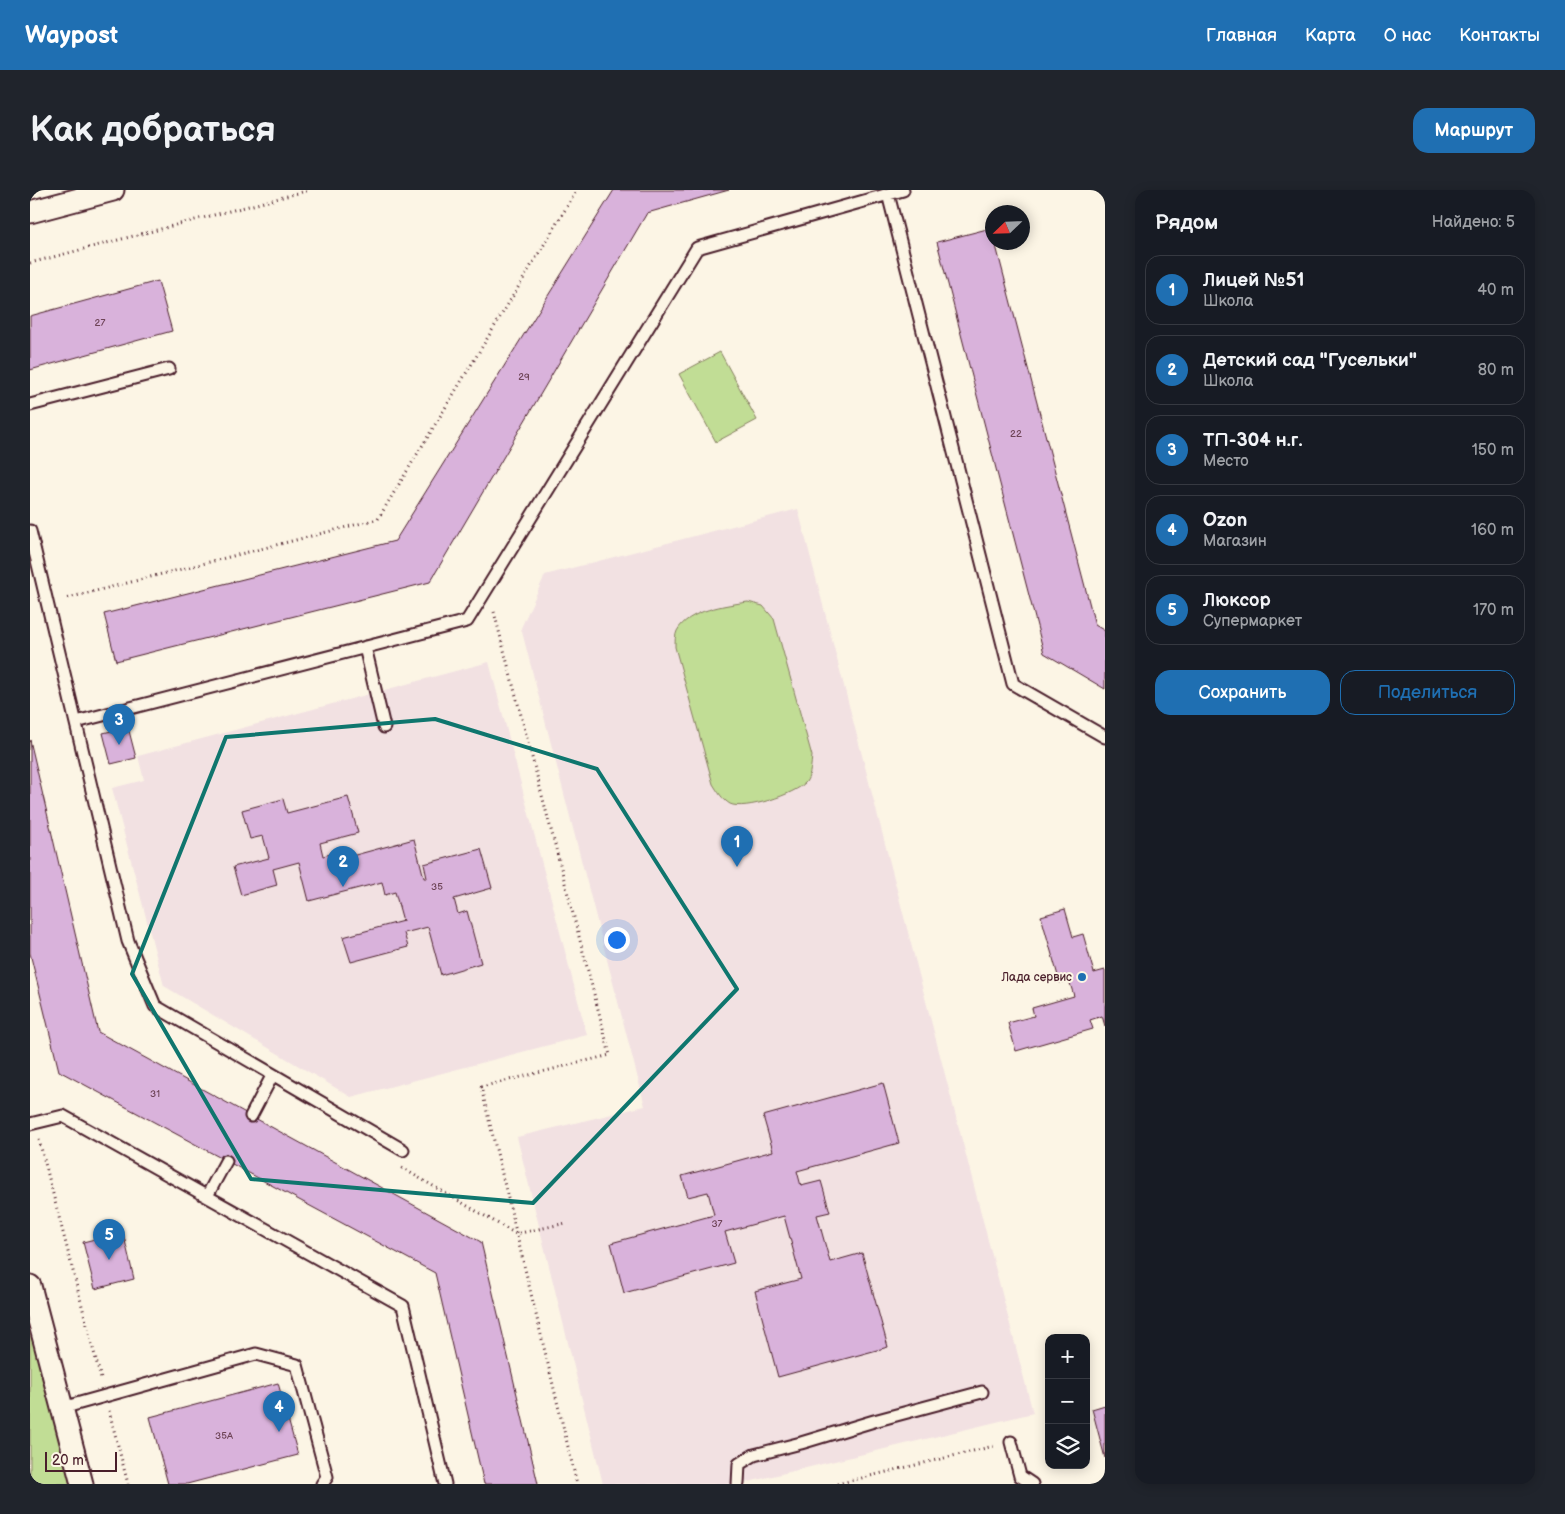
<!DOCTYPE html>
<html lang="ru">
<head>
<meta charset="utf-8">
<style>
	:root { --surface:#171b24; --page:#20242c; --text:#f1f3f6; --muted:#9ea1a6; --line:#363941; --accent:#1f6fb2 }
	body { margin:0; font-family:"Balsamiq Sans",sans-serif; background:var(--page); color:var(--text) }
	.controls { position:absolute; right:15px; bottom:15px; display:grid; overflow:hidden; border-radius:10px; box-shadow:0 2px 12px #0003 }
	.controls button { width:45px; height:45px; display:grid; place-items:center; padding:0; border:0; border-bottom:1px solid var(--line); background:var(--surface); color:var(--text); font:25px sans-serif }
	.compass { position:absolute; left:955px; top:15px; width:45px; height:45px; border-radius:50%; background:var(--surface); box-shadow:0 2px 12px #0003; rotate:247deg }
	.scale { position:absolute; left:15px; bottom:12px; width:72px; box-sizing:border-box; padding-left:5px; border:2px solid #4a1f2b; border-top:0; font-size:14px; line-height:18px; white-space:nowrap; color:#4a1f2b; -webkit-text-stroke:4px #fcf5e5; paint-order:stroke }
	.you { position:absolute; left:586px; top:749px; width:18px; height:18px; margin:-12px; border:4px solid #fff; border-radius:50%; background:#1a73e8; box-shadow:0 0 0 8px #1a73e833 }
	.badge { display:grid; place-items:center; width:32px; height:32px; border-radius:50%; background:var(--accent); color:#fff; font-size:16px; font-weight:700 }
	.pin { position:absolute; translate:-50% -41px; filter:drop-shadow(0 1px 2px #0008) }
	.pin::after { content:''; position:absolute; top:26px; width:18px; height:15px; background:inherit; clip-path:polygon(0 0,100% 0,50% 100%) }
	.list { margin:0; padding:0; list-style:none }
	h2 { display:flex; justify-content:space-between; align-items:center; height:65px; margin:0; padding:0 20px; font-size:21px }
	h2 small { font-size:16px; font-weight:400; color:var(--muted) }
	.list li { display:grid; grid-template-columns:32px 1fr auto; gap:15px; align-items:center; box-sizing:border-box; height:70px; margin:0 10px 10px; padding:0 10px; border:1px solid var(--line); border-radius:15px }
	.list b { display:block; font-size:19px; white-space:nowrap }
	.list p { margin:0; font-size:16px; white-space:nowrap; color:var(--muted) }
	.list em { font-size:16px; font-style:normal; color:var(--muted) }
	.actions { display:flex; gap:10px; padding:15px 20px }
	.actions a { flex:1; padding:11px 0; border:1px solid var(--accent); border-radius:15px; text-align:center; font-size:18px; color:var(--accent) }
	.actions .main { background:var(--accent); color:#fff }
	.icon { flex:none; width:28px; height:28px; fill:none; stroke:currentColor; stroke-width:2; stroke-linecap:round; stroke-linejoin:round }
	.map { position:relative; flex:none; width:1075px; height:1294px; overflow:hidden; border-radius:15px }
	header { display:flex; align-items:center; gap:30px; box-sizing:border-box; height:70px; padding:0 25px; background:var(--accent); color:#fff }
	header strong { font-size:24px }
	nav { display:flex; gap:28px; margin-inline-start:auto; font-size:18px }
	.intro { display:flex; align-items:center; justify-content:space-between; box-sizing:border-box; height:120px; padding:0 30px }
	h1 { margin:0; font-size:35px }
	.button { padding:12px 22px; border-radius:15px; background:var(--accent); color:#fff; font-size:18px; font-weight:700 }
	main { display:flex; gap:30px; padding:0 30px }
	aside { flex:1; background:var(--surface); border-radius:15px; box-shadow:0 2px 12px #0003 }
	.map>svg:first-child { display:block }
	.built { fill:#f2e1e2 }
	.green { fill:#c1dd95; stroke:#867e60 }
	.building { fill:#d9b2db; stroke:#4a1f2b }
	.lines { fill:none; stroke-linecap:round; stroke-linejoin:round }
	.lane-casing { stroke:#4a1f2b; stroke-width:15 }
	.street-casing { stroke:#4a1f2b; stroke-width:25 }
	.path { stroke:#4a1f2b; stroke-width:3; stroke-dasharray:1 4; stroke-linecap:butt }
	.lane { stroke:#fcf5e5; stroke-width:11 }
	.street { stroke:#fcf5e5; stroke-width:21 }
	.marked { fill:none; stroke:#0f766e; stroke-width:4; stroke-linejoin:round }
	.poi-dot { fill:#1f6fb2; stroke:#fcf5e5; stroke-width:2 }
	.labels { text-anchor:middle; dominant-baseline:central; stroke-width:4; stroke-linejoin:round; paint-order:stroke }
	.number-label { font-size:10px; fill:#6e4457 }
	.poi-label { font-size:12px; fill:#4a1f2b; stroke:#fcf5e5; text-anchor:end }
</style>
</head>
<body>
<header>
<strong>Waypost</strong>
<nav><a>Главная</a><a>Карта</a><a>О нас</a><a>Контакты</a></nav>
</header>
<div class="intro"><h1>Как добраться</h1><a class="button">Маршрут</a></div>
<main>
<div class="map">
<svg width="1075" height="1294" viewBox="0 0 1075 1294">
	<rect width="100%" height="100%" fill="#fcf5e5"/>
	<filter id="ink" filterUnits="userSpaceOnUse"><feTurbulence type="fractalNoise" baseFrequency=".02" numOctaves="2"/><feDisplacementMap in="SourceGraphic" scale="10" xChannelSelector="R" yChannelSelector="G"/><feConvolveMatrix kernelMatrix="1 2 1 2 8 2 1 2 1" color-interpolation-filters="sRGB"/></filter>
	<g filter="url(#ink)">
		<path class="built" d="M768 319 1003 1223 710 1294H573L487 947 615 916 491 438 515 385Z
			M459 472 557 845 321 907 134 796 82 598 114 590 108 566Z"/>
		<path class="green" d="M690 162 727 230 686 252 649 184Z
			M718 412 733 416 744 429 782 566C781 574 781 585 776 592 766 604 714 621 700 614 692 609 688 602 683 594L645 457C645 452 645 445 647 441 658 420 696 415 718 412Z
			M0 1140 41 1294H0Z"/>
		<path class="building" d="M584 0H699L617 23 400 392 86 471 74 424 365 351Z
			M961 38 962 52H965L1065 435 1075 441V499L1014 463 907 52Z
			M128 91 142 141 0 180V126Z
			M98 537 106 568 81 574 73 543Z
			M0 550 68 842 451 1052 508 1294H454L405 1083 29 881 0 763Z
			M318 607 328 643 290 653 293 666 305 663 307 670 384 649 394 688H397L394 674 451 659 462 698 424 709 428 724 437 721 451 773 411 785 398 737 374 743 378 757 321 772 313 747 373 731 365 702 355 705 352 692 279 711 269 672 243 679 247 695 211 705 203 677 239 668 233 646 220 649 212 620 253 609 257 623Z
			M1035 719 1043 747 1053 744 1064 783 1075 780V836L1072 826 1060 830 1063 839 986 861 978 833 1004 826 1002 818 1044 806 1039 790 1030 793 1011 726Z
			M853 893 869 953 767 981 771 996 791 991 800 1022 787 1025 800 1072 832 1063 858 1157 748 1187 725 1101 771 1089 754 1026 695 1042 704 1073 594 1103 581 1053 684 1025 678 1002 658 1007 652 986 743 961 733 926Z
			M93 1042 104 1089 65 1099 53 1052Z
			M248 1193 268 1265 157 1294H138L120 1227Z
			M1075 1215V1268L1062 1219Z"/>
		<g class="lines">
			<defs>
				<path id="lane" d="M858 4 983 494 1075 547
					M0 215 139 179
					M0 341 98 751 125 816 373 960
					M335 457 354 537
					M46 532 437 431 667 58 873 0
					M221 926 242 886
					M0 934 33 926 373 1116 415 1294
					M177 1006 196 971
					M32 1218 226 1164 267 1175 297 1287 292 1294
					M981 1252 990 1286 1002 1294
					M708 1294 709 1274 724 1265 771 1253 844 1231 952 1202"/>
				<path id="street" d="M0 22 83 0
					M0 1096 52 1294"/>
			</defs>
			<use href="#lane" class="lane-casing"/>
			<use href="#street" class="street-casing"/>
			<path class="path" d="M0 73 280 0
				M38 408 348 329 547 0
				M464 422 580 865 451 897 547 1294
				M9 950 71 1189
				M372 978 486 1044 536 1033
				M79 1221 98 1294
				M807 1294 964 1256"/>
			<use href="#lane" class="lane"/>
			<use href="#street" class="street"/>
		</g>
	</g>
	<path class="marked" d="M405 529 567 579 707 799 503 1013 221 989 102 784 196 547Z"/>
	<circle class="poi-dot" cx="1052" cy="787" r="5"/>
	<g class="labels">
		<g class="number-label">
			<text x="70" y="133">27</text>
			<text x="494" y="187">29</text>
			<text x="986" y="244">22</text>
			<text x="407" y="697">35</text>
			<text x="125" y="904">31</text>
			<text x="687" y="1034">37</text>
			<text x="194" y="1246">35А</text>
		</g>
		<g class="poi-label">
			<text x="1042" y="787">Лада сервис</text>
		</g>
	</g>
</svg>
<div class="controls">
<button>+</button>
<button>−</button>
<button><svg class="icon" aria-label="layers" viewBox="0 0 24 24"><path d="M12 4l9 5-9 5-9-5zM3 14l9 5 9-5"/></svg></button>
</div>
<svg class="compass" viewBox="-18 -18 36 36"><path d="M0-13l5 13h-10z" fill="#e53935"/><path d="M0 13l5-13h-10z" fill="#9ea1a6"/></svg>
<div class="scale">20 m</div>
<div class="you"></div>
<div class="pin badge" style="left:707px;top:677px">1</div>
<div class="pin badge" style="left:313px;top:697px">2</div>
<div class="pin badge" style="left:89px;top:555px">3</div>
<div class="pin badge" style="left:249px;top:1242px">4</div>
<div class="pin badge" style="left:79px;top:1070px">5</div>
</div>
<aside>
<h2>Рядом<small>Найдено: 5</small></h2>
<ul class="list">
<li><span class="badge">1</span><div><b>Лицей №51</b><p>Школа</p></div><em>40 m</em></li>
<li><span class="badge">2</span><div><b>Детский сад &quot;Гусельки&quot;</b><p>Школа</p></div><em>80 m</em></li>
<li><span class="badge">3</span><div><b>ТП-304 н.г.</b><p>Место</p></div><em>150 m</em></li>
<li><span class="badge">4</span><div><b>Ozon</b><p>Магазин</p></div><em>160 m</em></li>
<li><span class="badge">5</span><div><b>Люксор</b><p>Супермаркет</p></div><em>170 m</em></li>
</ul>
<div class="actions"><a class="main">Сохранить</a><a>Поделиться</a></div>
</aside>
</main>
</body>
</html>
